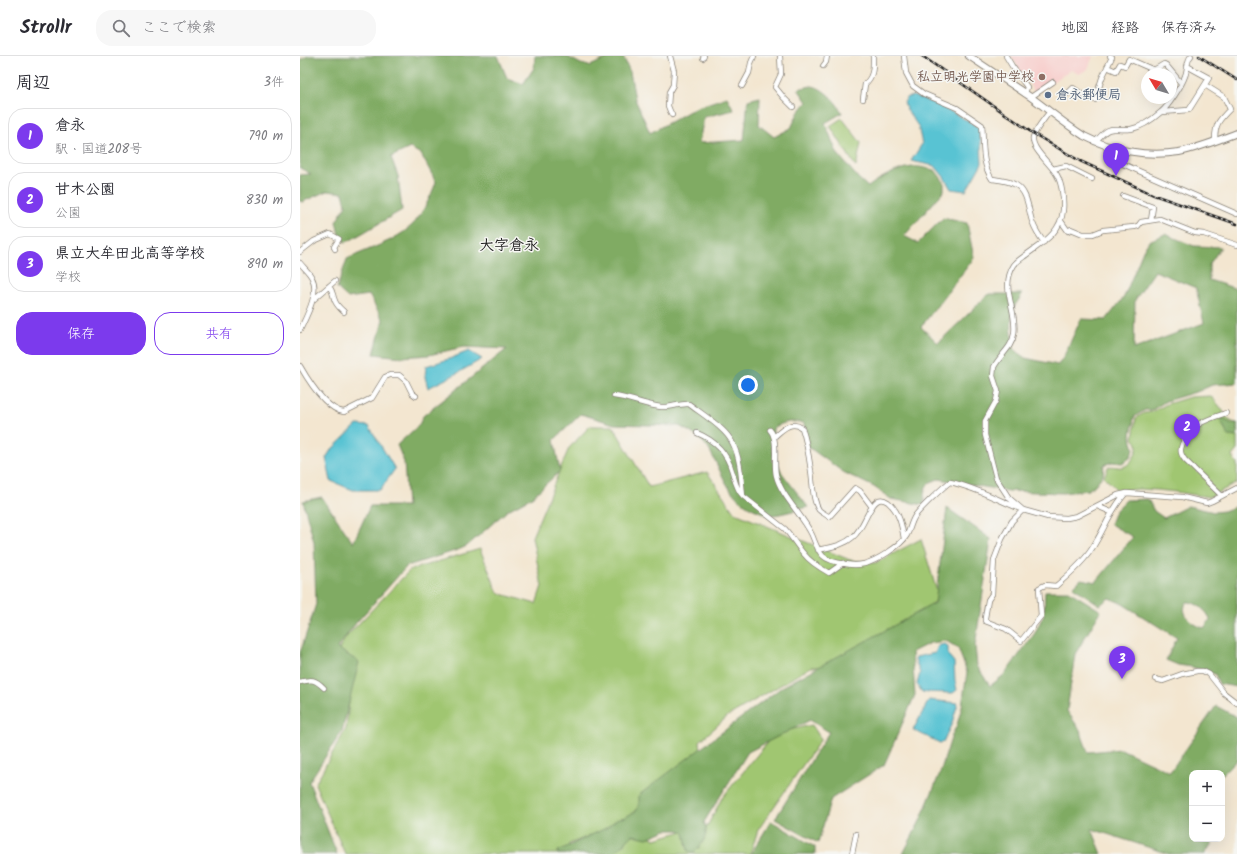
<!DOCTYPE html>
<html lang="ja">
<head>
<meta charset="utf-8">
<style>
	:root { --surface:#fff; --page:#f7f7f7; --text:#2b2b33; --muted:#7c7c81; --line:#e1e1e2; --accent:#7c3aed }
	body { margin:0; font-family:Kalam,"Klee One",sans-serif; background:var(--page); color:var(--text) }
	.controls { position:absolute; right:12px; bottom:12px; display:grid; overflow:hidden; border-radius:8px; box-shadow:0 4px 16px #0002 }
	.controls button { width:36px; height:36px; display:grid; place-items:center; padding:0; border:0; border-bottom:1px solid var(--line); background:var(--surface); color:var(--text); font:20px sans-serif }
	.compass { position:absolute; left:841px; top:12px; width:36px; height:36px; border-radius:50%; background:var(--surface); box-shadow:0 4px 16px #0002; rotate:308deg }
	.you { position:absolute; left:448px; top:329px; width:14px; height:14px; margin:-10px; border:3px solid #fff; border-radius:50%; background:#1a73e8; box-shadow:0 0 0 6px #1a73e833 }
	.badge { display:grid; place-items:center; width:26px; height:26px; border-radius:50%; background:var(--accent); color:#fff; font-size:13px; font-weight:700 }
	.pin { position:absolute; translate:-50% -33px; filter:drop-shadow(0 1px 2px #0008) }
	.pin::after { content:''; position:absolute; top:21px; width:14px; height:12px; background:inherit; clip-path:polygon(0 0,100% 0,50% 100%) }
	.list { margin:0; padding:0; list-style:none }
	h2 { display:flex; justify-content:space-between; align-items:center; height:52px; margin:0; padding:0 16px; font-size:17px }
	h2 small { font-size:13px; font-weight:400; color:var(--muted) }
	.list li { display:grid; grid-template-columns:26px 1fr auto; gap:12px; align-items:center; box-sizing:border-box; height:56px; margin:0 8px 8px; padding:0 8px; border:1px solid var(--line); border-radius:16px }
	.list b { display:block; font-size:15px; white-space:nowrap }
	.list p { margin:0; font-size:13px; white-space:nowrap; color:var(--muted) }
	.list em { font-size:13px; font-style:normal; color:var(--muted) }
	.actions { display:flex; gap:8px; padding:12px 16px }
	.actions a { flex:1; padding:9px 0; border:1px solid var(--accent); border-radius:16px; text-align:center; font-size:14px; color:var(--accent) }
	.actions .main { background:var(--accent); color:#fff }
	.icon { flex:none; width:22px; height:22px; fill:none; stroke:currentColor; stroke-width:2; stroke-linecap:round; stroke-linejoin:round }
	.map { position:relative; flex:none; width:937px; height:798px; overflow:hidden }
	header { display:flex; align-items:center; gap:24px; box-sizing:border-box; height:56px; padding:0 20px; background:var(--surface); border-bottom:1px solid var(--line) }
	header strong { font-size:19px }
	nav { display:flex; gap:22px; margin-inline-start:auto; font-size:14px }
	.search { width:280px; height:36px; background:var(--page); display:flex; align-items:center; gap:10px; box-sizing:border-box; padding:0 14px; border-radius:16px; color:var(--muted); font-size:15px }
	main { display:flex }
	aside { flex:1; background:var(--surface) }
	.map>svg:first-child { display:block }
	.built { fill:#f7d0ce }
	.green { fill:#a0c671; stroke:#5e7146 }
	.forest { fill:#80ab63; stroke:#4e6440; fill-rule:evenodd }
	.water { fill:#58c3d3; stroke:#3a7078 }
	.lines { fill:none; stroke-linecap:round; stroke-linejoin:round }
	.minor-casing { stroke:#888176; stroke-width:6 }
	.highway-casing { stroke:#888176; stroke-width:8 }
	.minor { stroke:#fff; stroke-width:4.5 }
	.highway { stroke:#fff; stroke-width:6 }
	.rail-casing { stroke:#1c1c1c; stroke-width:2.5 }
	.rail { stroke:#f6f6f2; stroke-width:1; stroke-dasharray:3; stroke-linecap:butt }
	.education-dot { fill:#8d6e63; stroke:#f6f6f2; stroke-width:1.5 }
	.service-dot { fill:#5c6f8a; stroke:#f6f6f2; stroke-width:1.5 }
	.labels { text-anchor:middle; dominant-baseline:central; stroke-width:3; stroke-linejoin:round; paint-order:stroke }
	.education-label { font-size:13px; font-weight:bold; fill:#785e54; stroke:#f6f6f2; text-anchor:end }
	.service-label { font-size:13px; font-weight:bold; fill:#4e5e75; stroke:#f6f6f2; text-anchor:start }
	.quarter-label { font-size:15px; font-weight:bold; fill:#1c1c1c; stroke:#f6f6f2 }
</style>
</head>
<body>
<header>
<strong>Strollr</strong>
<div class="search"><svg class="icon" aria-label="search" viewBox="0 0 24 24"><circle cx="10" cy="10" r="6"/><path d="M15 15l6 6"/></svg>ここで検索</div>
<nav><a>地図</a><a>経路</a><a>保存済み</a></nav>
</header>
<main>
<aside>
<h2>周辺<small>3件</small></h2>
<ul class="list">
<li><span class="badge">1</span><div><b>倉永</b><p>駅 · 国道208号</p></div><em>790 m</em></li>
<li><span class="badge">2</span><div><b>甘木公園</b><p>公園</p></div><em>830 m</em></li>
<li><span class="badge">3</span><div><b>県立大牟田北高等学校</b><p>学校</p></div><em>890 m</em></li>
</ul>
<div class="actions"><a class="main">保存</a><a>共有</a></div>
</aside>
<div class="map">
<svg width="937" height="798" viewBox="0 0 937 798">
	<rect width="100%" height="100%" fill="#f6f6f2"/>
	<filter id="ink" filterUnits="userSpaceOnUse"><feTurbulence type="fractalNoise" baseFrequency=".025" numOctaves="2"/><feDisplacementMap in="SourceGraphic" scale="8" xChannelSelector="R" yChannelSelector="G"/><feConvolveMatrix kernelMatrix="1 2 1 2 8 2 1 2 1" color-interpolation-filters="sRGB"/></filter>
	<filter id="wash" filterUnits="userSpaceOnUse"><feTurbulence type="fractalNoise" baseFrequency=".012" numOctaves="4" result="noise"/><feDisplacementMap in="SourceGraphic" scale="16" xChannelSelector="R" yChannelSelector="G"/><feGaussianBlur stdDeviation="0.9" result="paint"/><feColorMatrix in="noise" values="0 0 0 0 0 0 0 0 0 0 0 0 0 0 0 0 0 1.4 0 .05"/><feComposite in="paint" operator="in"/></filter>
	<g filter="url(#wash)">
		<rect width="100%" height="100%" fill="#f3e6d0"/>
		<path class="built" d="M711 0H793L788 13 779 18 771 14 735 37Z"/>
		<path class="green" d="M542 62 561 87 556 111 530 70Z
			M911 340C914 344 918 348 921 352 926 359 927 366 937 367V394L932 400 937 408V426L935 428 909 441 876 436 857 434 839 433 818 435 804 421 808 411C813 409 818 412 823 411 831 409 839 395 837 388 837 387 834 383 833 383L836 362 844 357 852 356 867 348 890 341Z
			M290 370H313L349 431 407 416 435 457 550 504 575 507 621 483 639 542 611 567 548 610 511 611 428 660 400 685 403 715 345 758 269 788 266 798H45L15 728 46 673 53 610 36 597 47 580 110 514 180 493 198 537 236 548 242 530 232 481 269 392Z
			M512 669 521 683 458 774 450 798H296L337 775 355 783 387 774 400 784 422 742 475 677Z"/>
		<path class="forest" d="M8 0H198L207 22 223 28 234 12 235 0H266L281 8 290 10 312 0H323L330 16 335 43 350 77 397 51 427 41 434 54 404 61 399 87 444 84 448 44 460 41 459 69 474 81 491 72 498 57 507 46 498 33C502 32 507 31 511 30 522 30 538 47 542 57L525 67 537 97 558 122 568 131C579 122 599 112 613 111 620 110 628 113 635 114L644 126V135L604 180 618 187 643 162 667 167 674 202 621 271 638 287 689 238H722C720 243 716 247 714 251 709 264 713 280 713 293L725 302 758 309 763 302 781 263 806 264 824 241 843 195 849 185 865 178 894 190 921 191 909 209V224L937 233V327L912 329 899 335 866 345 852 354H845L834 361C833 376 828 377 834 392L830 402 822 407 812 406 804 409 803 419 794 430 788 434 763 437 707 435 639 423C623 427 624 435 624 449L591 443 574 431 543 416 507 390 504 367C491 365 486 365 473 372L472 394 482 417 508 451C500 453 476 460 469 459 465 459 461 456 458 455 426 442 424 418 408 392 401 382 389 375 379 370L314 368 281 358 254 384 260 415 232 441 208 454 167 490 158 494 107 510 56 567 37 592 59 606 42 675 9 726 37 798H0V597L16 548 14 486 3 445 22 441 53 487 70 450H107L104 406 97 389 119 369 123 360 207 293 163 291 129 299 102 301 74 298 83 264 69 239 48 242 37 232 47 203C68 193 93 186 110 171 121 162 131 140 136 126L121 98 110 92 91 101 98 120 102 154 49 185 45 186 40 182 36 166 46 149 43 137 27 135 2 146 0 145V119L11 118 0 112V4ZM855 215 896 232 904 267 834 293 835 244Z
			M919 361 932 368H937V381L928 380Z
			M848 443 854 455 864 462 888 450 914 456 924 455 937 450V631L919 628 915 618 892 611 878 609 866 604 877 582 821 547 809 542 800 549 773 531 781 523 796 526 833 481 810 468 815 455 826 444ZM887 546C895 545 909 556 910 564L904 572C894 570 878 557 887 546Z
			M647 452 691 483 675 590 677 610 690 630 705 618 735 577 744 558 745 535H769L801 555 775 598 767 655 780 674 788 696 821 693 870 716 916 650 937 661V704L922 719V717H892V783H910L912 787 905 798H869L792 773 802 798H603L620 765 640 717 652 679 657 669 662 650 667 616 658 592 646 585 630 587 612 596 615 639 584 709 531 743 518 787 475 763 529 676 510 664 448 696 404 766C410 778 402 789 394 797L388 795 384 777 382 775 378 774H366L347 782 333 779 313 798H258V795L306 772 317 763 325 761 336 755 339 749V739L482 631 635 547Z
			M471 765 515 791V798H451Z"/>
		<path class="water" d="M613 40C639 48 656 58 680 72L682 107 666 135 651 133 644 121 635 110 611 105 622 88 618 70 607 54 604 46 608 41Z
			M169 295 182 303 156 318 128 332 125 321 126 310 149 303Z
			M57 369 69 370 95 413 80 434H53L31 425 26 402 31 394Z
			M644 588 648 590V599L654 606 655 625 657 634 653 637 622 636 617 628 620 617 615 603 616 601 635 597 638 590Z
			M629 644 658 647 652 667 643 686 640 687 613 674Z"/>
	</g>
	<g filter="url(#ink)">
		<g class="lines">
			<defs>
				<path id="minor" d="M370 0 374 15 373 29 369 36 368 50 370 55 372 59
					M480 0 481 18 475 31 484 42 493 51
					M604 0 606 17 613 30 624 38 657 52 682 69C684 88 681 107 692 123 699 124 709 125 716 129 728 136 728 153 732 165 735 173 739 180 744 186
					M706 0 712 10 727 31 725 38
					M403 2 404 0
					M523 10 526 6 527 0
					M807 11 816 15 820 8 825 10 829 3 854 14
					M851 18 854 14 864 8 866 9 881 27
					M905 29 924 41 930 53C919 64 915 68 915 84
					M442 30 449 17 451 7 454 0
					M767 38 773 32 786 41 795 44 802 22 812 1 810 0
					M731 41 753 26
					M563 43 565 28C574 20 573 11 573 0
					M750 55C746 61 735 74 733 81 731 93 751 108 757 119 762 128 764 144 763 154 761 177 742 187 726 199 722 202 717 205 714 209 699 232 718 254 714 278 712 292 700 299 694 311L693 320 698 335 696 345 685 365V379L696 422 709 442 723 454 748 461 767 462 777 460 818 439 827 437 882 441 907 447 912 445 937 432
					M862 56 889 54 909 22 887 10
					M796 85C812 67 811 75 831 73 842 71 853 63 861 56 868 51 882 29 885 20 888 14 886 5 891 0
					M806 90 808 99 816 105 937 158
					M753 113 766 110 792 123
					M823 140 853 151 851 164
					M761 165 768 175 771 173 783 178H793L803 174 834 171 838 170 841 166 860 163 895 177 904 178 937 189
					M0 196 14 185 30 178 39 183 34 191 35 193
					M0 207C4 212 10 217 12 222 20 236 6 261 0 274
					M29 230C34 237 32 238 35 245 37 250 41 253 44 256
					M13 244 35 225
					M0 310C8 324 26 354 44 356L72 342 85 321 90 319H99L106 325 112 337 116 340
					M314 340C330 342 345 349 361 351 370 352 380 347 389 348 402 358 427 373 433 388 441 404 441 423 443 440
					M470 374C479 384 473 406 476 419 481 440 502 458 512 479 515 486 517 494 523 500 528 505 539 507 546 508 551 509 559 509 564 508 576 505 601 490 607 479 610 473 611 466 615 460 619 454 645 429 650 426 675 431 700 445 723 454L712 465 702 483 694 504 692 538 688 544 685 562V565L706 573 721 585 741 560 739 532 745 529 756 530C768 519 782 508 791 494 804 475 809 456 825 438
					M397 377C414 384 427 397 432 415 435 424 436 433 443 440L485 473C492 481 497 490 504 498 510 506 520 512 529 517L543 507
					M474 381C482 374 491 364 502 372 507 386 509 401 511 415 513 426 512 444 519 454 522 457 526 458 529 461L555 432 560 435 572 451
					M922 440 885 404C879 396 880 393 884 384 894 367 908 363 926 357
					M797 450 811 456
					M518 494C531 491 543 490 553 481 564 472 568 451 577 445 581 442 585 444 588 446 599 455 602 470 604 483
					M855 623 863 625 882 618 897 615H903L909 618 924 637 937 647
					M0 626C12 623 15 623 24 632
					M552 798 556 778"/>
				<path id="highway" d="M669 0C690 14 711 28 732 42 750 55 766 69 784 80 813 95 847 101 879 96 899 92 918 84 937 77"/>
			</defs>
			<use href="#minor" class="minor-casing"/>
			<use href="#highway" class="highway-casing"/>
			<use href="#minor" class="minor"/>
			<use href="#highway" class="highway"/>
			<defs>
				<path id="rail" d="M622 0 734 78 780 105 854 139 937 168
					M899 0 937 24"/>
			</defs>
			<use href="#rail" class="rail-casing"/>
			<use href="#rail" class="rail"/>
		</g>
	</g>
	<circle class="education-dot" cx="742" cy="21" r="4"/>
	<circle class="service-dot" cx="748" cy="39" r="4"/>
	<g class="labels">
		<g class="education-label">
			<text x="734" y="21">私立明光学園中学校</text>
		</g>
		<g class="service-label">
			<text x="756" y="39">倉永郵便局</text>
		</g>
		<g class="quarter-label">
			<text x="209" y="190">大字倉永</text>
		</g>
	</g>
</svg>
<div class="controls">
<button>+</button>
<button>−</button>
</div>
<svg class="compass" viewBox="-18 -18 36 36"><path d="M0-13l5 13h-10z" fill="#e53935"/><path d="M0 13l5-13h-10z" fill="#7c7c81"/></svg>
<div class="you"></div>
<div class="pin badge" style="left:816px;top:120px">1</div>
<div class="pin badge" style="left:887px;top:391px">2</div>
<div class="pin badge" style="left:822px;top:623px">3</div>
</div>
</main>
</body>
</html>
